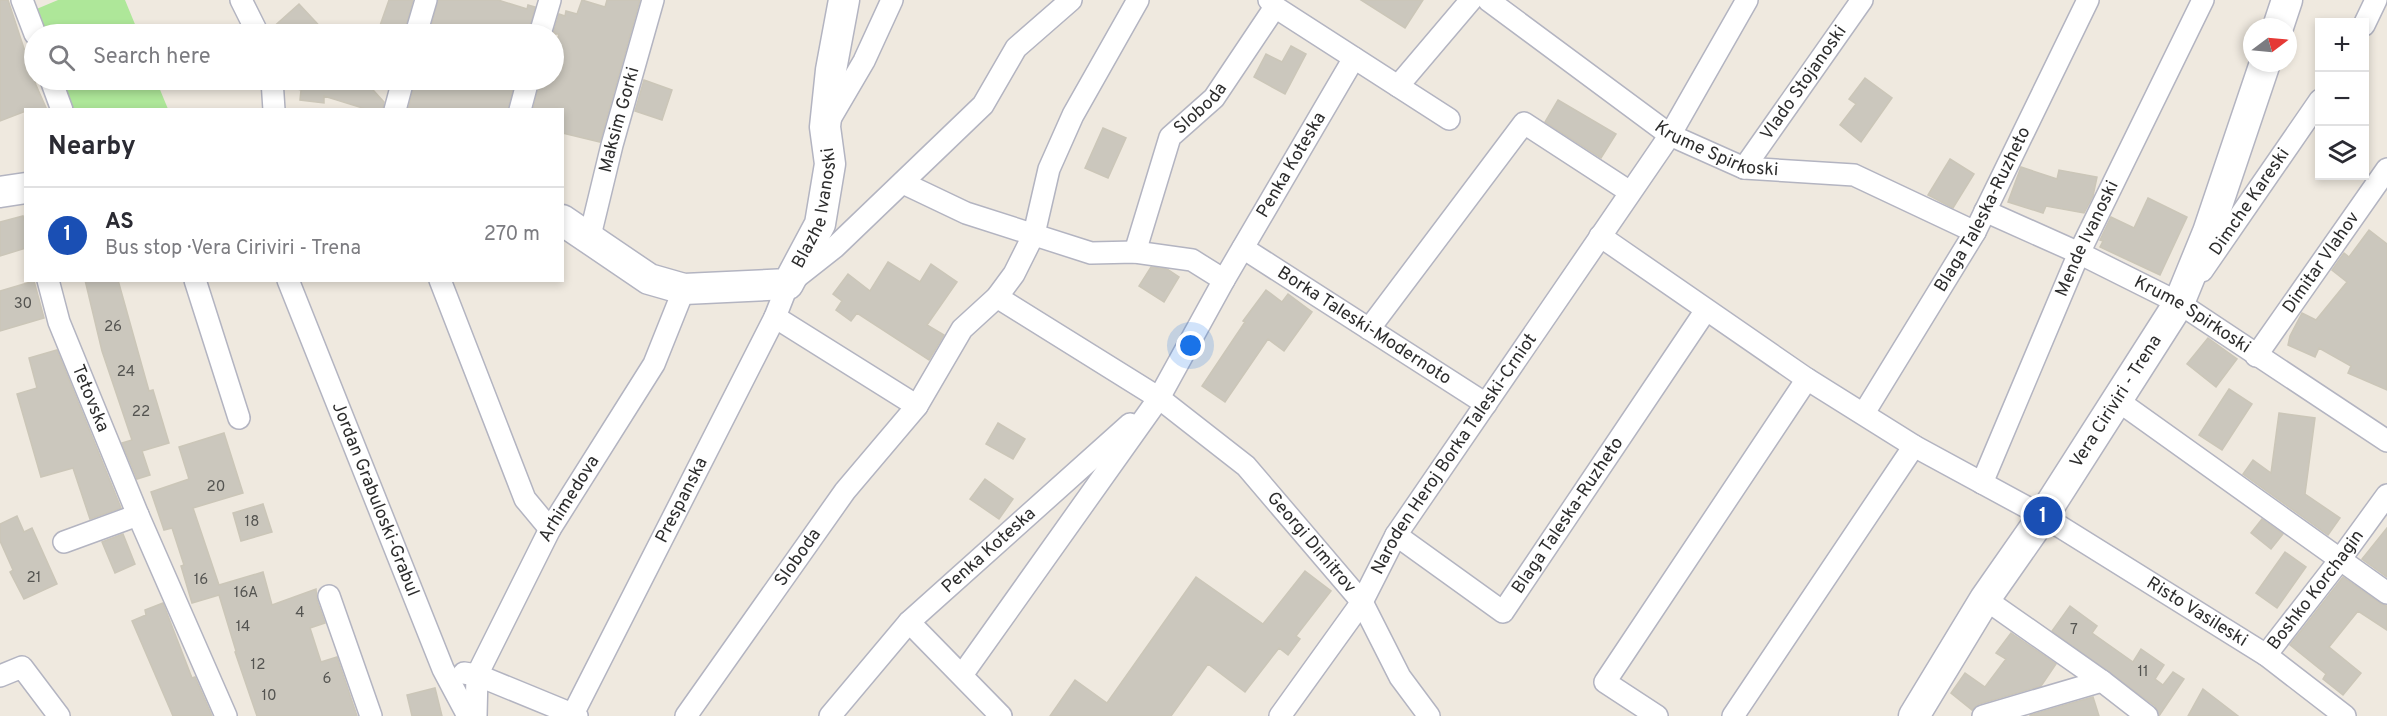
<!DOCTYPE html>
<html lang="en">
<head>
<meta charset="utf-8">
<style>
	:root { --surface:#fff; --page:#f2f2f3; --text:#2b2b33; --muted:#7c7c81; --line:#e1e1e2; --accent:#ea580c }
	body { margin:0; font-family:Overpass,sans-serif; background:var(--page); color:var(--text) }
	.controls { position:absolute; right:18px; top:18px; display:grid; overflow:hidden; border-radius:0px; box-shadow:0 3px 9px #0003 }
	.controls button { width:54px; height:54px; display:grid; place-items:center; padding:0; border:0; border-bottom:2px solid var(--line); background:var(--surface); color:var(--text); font:30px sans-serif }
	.compass { position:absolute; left:2243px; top:18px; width:54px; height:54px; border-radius:50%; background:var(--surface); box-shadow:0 3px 9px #0003; rotate:74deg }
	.you { position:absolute; left:1191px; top:346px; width:21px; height:21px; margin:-15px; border:4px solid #fff; border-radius:50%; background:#1a73e8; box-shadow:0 0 0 9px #1a73e833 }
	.badge { display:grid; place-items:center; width:39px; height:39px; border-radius:50%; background:var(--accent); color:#fff; font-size:20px; font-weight:700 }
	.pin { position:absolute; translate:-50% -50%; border:3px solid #fff; box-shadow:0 2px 6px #0006 }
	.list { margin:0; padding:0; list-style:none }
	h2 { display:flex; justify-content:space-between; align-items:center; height:78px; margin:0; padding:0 24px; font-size:26px }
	h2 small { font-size:20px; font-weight:400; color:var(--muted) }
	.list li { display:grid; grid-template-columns:39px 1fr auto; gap:18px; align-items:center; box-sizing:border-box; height:96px; padding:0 24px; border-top:2px solid var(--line) }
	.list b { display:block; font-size:22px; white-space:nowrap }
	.list p { margin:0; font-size:20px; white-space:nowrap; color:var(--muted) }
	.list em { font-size:20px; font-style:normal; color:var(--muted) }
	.icon { flex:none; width:33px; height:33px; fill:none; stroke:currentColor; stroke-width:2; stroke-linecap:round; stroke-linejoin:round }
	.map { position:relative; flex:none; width:2387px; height:716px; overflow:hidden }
	.search { position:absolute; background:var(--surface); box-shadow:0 3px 9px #0003; left:24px; top:24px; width:540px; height:66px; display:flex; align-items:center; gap:15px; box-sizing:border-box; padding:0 21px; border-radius:33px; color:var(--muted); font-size:22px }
	.panel { position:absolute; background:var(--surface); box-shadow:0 3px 9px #0003; left:24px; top:108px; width:540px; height:174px; border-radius:0px }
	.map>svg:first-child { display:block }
	.green { fill:#aee799 }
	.building { fill:#cbc7bd; stroke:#cbc6b8; stroke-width:1.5 }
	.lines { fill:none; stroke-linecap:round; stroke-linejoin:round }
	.street-casing { stroke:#b3b4c1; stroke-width:24 }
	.secondary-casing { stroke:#b3b4c1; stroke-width:33 }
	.street { stroke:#fff; stroke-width:21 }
	.secondary { stroke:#fff; stroke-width:30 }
	.labels { text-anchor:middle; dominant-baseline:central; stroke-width:5; stroke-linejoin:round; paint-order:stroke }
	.number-label { font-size:15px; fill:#545451 }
	.street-label { font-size:18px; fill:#2d2d2d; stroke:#fff }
</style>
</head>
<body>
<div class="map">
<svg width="2387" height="716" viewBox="0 0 2387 716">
	<rect width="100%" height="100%" fill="#efe9df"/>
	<path class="green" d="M58 0H125L139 34H35L27 13Z
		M51 80H156L168 109H62Z"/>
	<path class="building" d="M0 0H8L36 85 47 110H26V111L0 121Z
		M389 0H413L404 34H377Z
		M438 0H498L527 9 528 5 535 7 528 34H429Z
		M582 0 605 7 607 0H640L600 142 562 133V110H533L540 80H554V52L559 34H553L559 14 565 16 566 11 577 14Z
		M1361 0H1423L1405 28Z
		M299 4 327 34H271L270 30Z
		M1291 46 1306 54 1285 94 1254 77 1266 54 1282 62Z
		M1865 78 1892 98 1861 142 1840 125 1856 104 1849 99Z
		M285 80H364L384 102 383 110H369L324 96V103L300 100 301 90 285 85Z
		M415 80H515L508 110H408Z
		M644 80 672 90 662 120 635 111Z
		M1558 100 1616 134 1601 158 1545 122Z
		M1103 128 1126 138 1108 178 1085 168Z
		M1950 159 1974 174 1953 208 1928 195Z
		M2021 167 2057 179 2059 170 2097 177 2093 196 2084 213 2046 206 2043 213 2008 202Z
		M2148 198 2187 217 2160 275 2100 247 2103 241 2100 240 2111 217 2134 228Z
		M23 216 26 225V248L0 256V222Z
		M2369 230 2387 244V390L2348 373 2351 366 2319 348 2315 357 2288 345 2290 336 2302 313 2316 320 2347 282 2332 270 2344 253 2349 257Z
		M888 262 920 282 931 264 957 282 927 325 944 335 929 360 857 313 851 321 836 310 842 301 833 294 848 274 870 291Z
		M1151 267 1167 269 1179 277 1164 302 1139 286Z
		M85 280H118L149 391 153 390 169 443 142 451 150 475 137 479 122 443 132 440 102 351Z
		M34 281 44 318 0 331V291Z
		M1266 290 1282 302 1288 294 1312 312 1284 351 1268 339 1225 402 1202 386 1245 322 1243 321Z
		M2208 338 2237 359 2216 387 2187 364Z
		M57 350 121 508 90 519 73 468 41 477 17 394 37 388 29 358Z
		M2229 389 2252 404 2222 450 2199 435Z
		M2279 413 2315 418 2305 494 2340 518 2328 535 2243 474 2253 460 2271 473Z
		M998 423 1025 439 1013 459 986 444Z
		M224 433 243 493 193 508 219 585 263 572 272 605 316 589 317 600 325 623 310 628 321 662 337 657 357 716H257L235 652 236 651 219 595 192 603 181 566 184 565 172 528 164 530 151 492 189 479 179 447Z
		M985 479 1013 499 999 519 970 499Z
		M263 504 272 532 241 541 233 513Z
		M17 516 24 532 32 528 57 584 24 599 10 572 13 570 0 541V524Z
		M2262 519 2283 534 2271 549 2251 533Z
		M2387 528V577L2362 559Z
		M123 534 135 564 115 573 102 542Z
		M2285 552 2306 567 2277 608 2256 593Z
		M1305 571 1331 591 1296 636 1300 639 1288 655 1279 648 1245 692 1208 664 1171 716H1050L1075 680 1107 703 1196 577 1263 624Z
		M2343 577 2380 603 2387 606V630L2358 611 2329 647 2361 673 2343 695 2323 679 2326 674 2290 645Z
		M163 603 192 678 195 677 212 716H173L132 621 146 615 145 610Z
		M2070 606 2097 626 2092 633 2133 662 2141 649 2164 665 2155 679 2163 685 2173 672 2184 679 2159 716 2155 706 2052 631Z
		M2011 633 2056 664 2041 686 1979 704 1972 710 1951 693 1965 673 1985 687 2006 659 1996 653Z
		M435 688 442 716H412L407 695Z
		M2203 689 2238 716H2188Z
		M2093 697 2099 716H2030V715Z"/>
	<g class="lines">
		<defs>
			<g id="street">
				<path d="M22 0 35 34"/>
				<path d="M241 0 258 34"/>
				<path d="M1269 0 1275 7 1449 119"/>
				<path id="s1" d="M1488 0 1670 135 1744 168 1854 175 1975 232"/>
				<path d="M2364 25 2376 0"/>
				<path d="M416 34 426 0"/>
				<path d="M540 34 550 0"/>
				<path d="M51 80 62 110"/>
				<path d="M272 80 274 110"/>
				<path d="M1398 86 1471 0"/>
				<path d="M395 110 403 80"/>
				<path d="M520 110 528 80"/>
				<path d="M830 119 864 61 892 0"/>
				<path id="s2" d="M1744 168 1862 0"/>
				<path d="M903 183 966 213 1091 253 1135 252 1192 260 1224 280"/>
				<path id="s3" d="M1985 211 2079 253 2179 303 2387 441"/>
				<path id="s4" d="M1600 236 1807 379 1914 446 2043 516 2266 655 2345 716"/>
				<path id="s5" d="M589 240 612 145 653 0"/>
				<path id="s6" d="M1243 248 1486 404"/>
				<path id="s7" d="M1135 252 1170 137 1214 98 1275 7"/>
				<path id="s8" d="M2202 271 2320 100"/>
				<path id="s9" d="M48 280 59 322 138 515 226 716"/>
				<path d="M195 280 239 418"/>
				<path id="s10" d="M288 280 443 669 468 716"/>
				<path d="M440 280 525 499 550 529"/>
				<path id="s11" d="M997 297 1159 398 1246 466 1362 602 1400 677 1429 716"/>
				<path d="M775 317 917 406"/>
				<path d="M1369 329 1524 123 1630 192"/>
				<path id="s12" d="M2256 356 2387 169"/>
				<path d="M2117 400 2387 593"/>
				<path id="s13" d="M1864 413 1975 232 2088 0"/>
				<path id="s14" d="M1982 483 2079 253 2203 0"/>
				<path id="s15" d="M1396 535 1503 612 1706 310"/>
				<path d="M64 542 138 515"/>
				<path d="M329 596 371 716"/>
				<path d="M1985 599 2102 681 2147 716"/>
				<path d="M909 622 1001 716"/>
				<path id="s16" d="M2266 655 2339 561 2387 495"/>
				<path d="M464 673 477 675 577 716"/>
				<path id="s17" d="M962 675 1159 398 1224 280 1354 58"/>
				<path d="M0 676 22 667 59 716"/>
				<path id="s18" d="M573 714 775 317 788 284 835 247 983 105 1016 48 1071 0"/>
				<path id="s19" d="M476 716 477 675 550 529 654 364 684 289"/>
				<path id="s20" d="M686 716 845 491 917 406 962 329 997 297 1014 274 1034 234 1049 169 1073 115 1138 0"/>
				<path id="s21" d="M830 716 909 622 1130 424"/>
				<path id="s22" d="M1280 716 1362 602 1396 535 1670 135 1747 0"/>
				<path d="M1657 716 1605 682 1807 379"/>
				<path d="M1733 716 1914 446"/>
				<path d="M1983 716 2102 681"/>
			</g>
			<g id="secondary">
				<path d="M2278 27 2287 0"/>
				<path d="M0 192 26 188"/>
				<path id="s23" d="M562 220 649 279 684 289 788 284 820 224 830 164 825 127 831 70 844 0"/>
				<path id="s24" d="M1914 716 1985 599 2043 516 2179 303 2208 232 2265 63"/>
			</g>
		</defs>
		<use href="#street" class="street-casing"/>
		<use href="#secondary" class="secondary-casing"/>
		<use href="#street" class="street"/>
		<use href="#secondary" class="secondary"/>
	</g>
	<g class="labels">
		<g class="number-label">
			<text x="23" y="304">30</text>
			<text x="113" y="327">26</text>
			<text x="126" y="372">24</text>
			<text x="141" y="412">22</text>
			<text x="216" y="487">20</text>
			<text x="252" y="522">18</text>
			<text x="34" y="578">21</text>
			<text x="201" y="580">16</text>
			<text x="246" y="593">16А</text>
			<text x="300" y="613">4</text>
			<text x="243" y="627">14</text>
			<text x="2074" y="630">7</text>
			<text x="258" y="665">12</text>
			<text x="2143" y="672">11</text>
			<text x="327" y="679">6</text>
			<text x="269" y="696">10</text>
		</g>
		<g class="street-label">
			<text stroke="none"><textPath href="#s2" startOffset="104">Vlado Stojanoski</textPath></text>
			<text stroke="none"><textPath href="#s7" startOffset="162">Sloboda</textPath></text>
			<text stroke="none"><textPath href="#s5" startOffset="124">Maksim Gorki</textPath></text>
			<text stroke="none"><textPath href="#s1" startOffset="276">Krume Spirkoski</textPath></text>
			<text stroke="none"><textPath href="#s17" startOffset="608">Penka Koteska</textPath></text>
			<text stroke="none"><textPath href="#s8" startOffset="84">Dimche Kareski</textPath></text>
			<text stroke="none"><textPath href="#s23" startOffset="328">Blazhe Ivanoski</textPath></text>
			<text stroke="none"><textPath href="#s13" startOffset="236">Blaga Taleska-Ruzheto</textPath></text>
			<text stroke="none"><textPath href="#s14" startOffset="266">Mende Ivanoski</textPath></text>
			<text stroke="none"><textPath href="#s12" startOffset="114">Dimitar Vlahov</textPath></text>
			<text stroke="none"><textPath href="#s3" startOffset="232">Krume Spirkoski</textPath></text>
			<text stroke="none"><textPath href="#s6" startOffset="144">Borka Taleski-Modernoto</textPath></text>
			<text stroke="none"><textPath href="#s9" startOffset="126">Tetovska</textPath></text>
			<text stroke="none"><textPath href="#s24" startOffset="374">Vera Ciriviri - Trena</textPath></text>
			<text stroke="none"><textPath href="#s22" startOffset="315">Naroden Heroj Borka Taleski-Crniot</textPath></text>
			<text stroke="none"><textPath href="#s19" startOffset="240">Arhimedova</textPath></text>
			<text stroke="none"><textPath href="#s10" startOffset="236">Jordan Grabuloski-Grabul</textPath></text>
			<text stroke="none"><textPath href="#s18" startOffset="240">Prespanska</textPath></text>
			<text stroke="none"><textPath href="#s15" startOffset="248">Blaga Taleska-Ruzheto</textPath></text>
			<text stroke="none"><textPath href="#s11" startOffset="402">Georgi Dimitrov</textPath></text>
			<text stroke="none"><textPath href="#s21" startOffset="230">Penka Koteska</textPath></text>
			<text stroke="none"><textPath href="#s20" startOffset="194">Sloboda</textPath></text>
			<text stroke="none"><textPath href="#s16" startOffset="82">Boshko Korchagin</textPath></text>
			<text stroke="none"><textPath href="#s4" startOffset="706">Risto Vasileski</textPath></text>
		</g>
	</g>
</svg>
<div class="controls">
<button>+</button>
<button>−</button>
<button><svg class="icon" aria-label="layers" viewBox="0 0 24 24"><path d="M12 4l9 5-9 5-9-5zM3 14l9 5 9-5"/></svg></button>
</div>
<svg class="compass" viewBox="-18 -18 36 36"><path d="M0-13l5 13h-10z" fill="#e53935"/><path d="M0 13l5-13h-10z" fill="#7c7c81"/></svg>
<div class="you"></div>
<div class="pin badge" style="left:2043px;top:516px;background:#1a4fb4">1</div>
<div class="search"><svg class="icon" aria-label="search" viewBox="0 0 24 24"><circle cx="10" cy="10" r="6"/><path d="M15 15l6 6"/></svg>Search here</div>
<section class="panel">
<h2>Nearby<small></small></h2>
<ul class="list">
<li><span class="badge" style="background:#1a4fb4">1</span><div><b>AS</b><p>Bus stop · Vera Ciriviri - Trena</p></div><em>270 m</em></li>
</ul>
</section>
</div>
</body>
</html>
